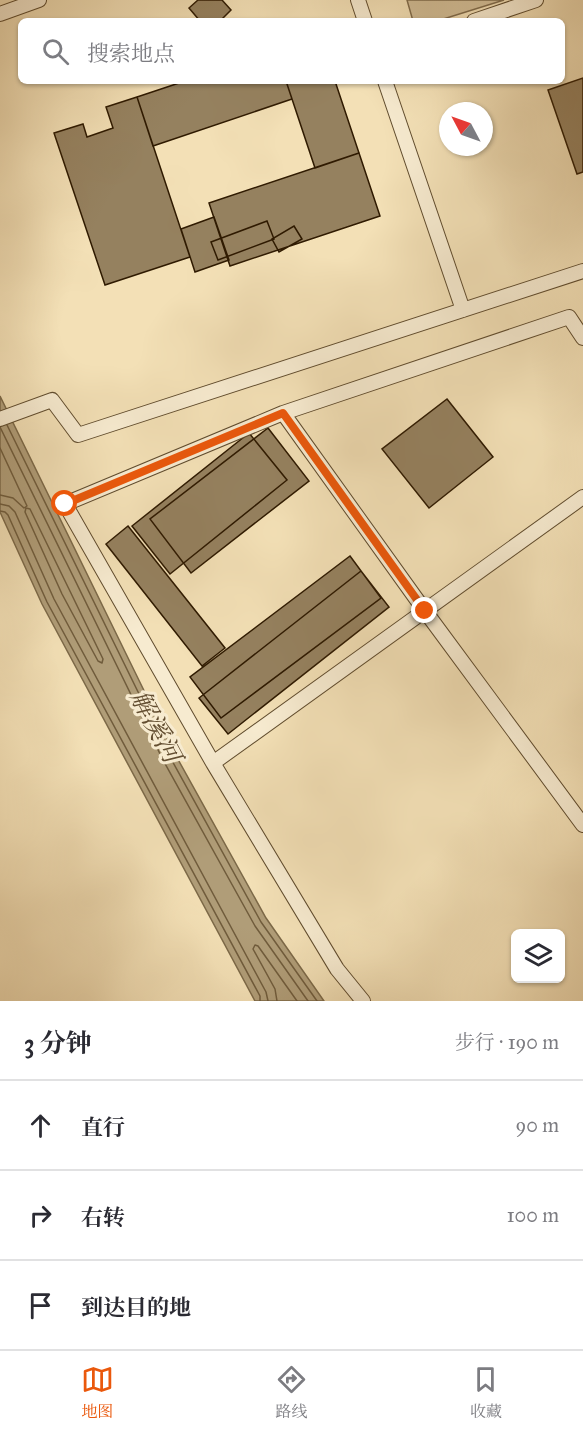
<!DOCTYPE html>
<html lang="zh">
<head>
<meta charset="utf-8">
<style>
	:root { --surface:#fff; --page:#f2f2f3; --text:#2b2b33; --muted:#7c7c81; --line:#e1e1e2; --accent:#ea580c }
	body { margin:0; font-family:"IM FELL Great Primer","Noto Serif SC",serif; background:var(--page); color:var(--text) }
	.controls { position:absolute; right:18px; bottom:18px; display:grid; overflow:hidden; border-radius:9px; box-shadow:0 2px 4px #0004 }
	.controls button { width:54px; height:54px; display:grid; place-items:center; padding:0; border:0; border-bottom:2px solid var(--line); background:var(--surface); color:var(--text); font:30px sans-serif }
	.compass { position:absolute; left:439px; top:102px; width:54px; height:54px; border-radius:50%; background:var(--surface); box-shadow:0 2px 4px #0004; rotate:311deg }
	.stop { position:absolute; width:18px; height:18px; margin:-14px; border:4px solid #ea580c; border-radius:50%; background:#fff }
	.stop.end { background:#ea580c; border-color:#fff; box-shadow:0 2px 6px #0008 }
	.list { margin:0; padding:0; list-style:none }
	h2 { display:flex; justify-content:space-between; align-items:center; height:78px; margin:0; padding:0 24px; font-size:26px }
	h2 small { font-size:20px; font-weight:400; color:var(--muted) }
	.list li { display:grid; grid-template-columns:39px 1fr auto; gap:18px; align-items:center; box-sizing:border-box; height:90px; padding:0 24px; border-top:2px solid var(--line) }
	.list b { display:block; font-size:22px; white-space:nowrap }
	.list em { font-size:20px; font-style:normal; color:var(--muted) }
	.icon { flex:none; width:33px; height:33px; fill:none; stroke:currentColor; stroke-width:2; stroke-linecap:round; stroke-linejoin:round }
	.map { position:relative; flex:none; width:583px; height:1001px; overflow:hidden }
	.search { position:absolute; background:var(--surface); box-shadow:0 2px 4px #0004; left:18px; right:18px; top:18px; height:66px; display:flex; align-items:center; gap:15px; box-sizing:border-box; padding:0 21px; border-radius:9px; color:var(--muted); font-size:22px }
	.sheet { height:348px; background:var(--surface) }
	nav { display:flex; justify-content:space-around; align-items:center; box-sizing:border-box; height:84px; border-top:2px solid var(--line); background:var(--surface); font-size:16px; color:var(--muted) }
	nav a { display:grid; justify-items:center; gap:3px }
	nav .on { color:var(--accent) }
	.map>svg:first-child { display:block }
	.green { fill:#d2be97; stroke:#806c4c; stroke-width:1.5 }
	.water { fill:#b09d78; stroke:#7c6948; stroke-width:1.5 }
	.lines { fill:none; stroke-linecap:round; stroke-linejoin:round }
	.shore { stroke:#705c3c; stroke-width:1.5 }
	.building { fill:#95815f; stroke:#2f1a01; stroke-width:1.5 }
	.street-casing { stroke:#604c2e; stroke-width:16 }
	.street { stroke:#f7ebd0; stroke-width:14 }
	.route { stroke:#ea580c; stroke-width:8 }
	.labels { text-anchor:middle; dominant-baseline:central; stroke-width:6; stroke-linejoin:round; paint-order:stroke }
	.water-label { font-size:26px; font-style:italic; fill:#634e31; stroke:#f7ebd0 }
</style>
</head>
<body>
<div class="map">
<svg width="583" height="1001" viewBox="0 0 583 1001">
	<rect width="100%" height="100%" fill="#f3e0b6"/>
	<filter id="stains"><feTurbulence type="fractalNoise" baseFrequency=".00333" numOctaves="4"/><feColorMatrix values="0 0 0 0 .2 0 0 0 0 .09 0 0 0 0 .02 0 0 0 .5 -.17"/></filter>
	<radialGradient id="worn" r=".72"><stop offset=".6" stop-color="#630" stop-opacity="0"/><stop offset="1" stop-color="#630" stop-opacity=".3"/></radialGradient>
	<path class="green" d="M407 0H504L437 21H413Z"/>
	<path class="water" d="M0 396 175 754 266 918 324 1001H255L42 604 0 512Z"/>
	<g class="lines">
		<path class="shore" d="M7 425 170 757 261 922 317 1001
			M0 427 163 760 255 926 308 1001
			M0 448 27 506 24 508 13 498 0 495
			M0 504 9 506 15 512 54 599 266 992 268 1001
			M26 508 30 509 103 659 102 663 98 661 62 594 25 512Z
			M0 511 5 512 8 515 47 602 260 996V1001
			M277 1001 275 989 253 949 255 945 258 946 297 1001"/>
	</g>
	<path class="building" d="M198 0H222L231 10 220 21H200L189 8Z
		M583 78V172L577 174 548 90Z
		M185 81H286L292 99 153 146 137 97Z
		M286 81H335L359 153 315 168Z
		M137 97 190 257 105 285 54 133 83 124 87 137 113 128 106 107Z
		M359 153 380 216 230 266 209 203Z
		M214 217 229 260 195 272 181 229Z
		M267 221 274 239 218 260 211 242Z
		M294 226 302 239 279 252 272 239Z
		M447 399 493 457 429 508 382 449Z
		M268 428 309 481 191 573 150 519Z
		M249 433 287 480 170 574 132 526Z
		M128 526 225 648 202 666 106 544Z
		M350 556 381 598 221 718 190 677Z
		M361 571 389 607 228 734 199 698Z"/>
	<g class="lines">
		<defs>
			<path id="street" d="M358 0 365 21
				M0 14 39 0
				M474 21 536 0
				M385 81 463 310
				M283 413 425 611 583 825
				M0 419 52 400 78 435 583 271
				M213 763 583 497
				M363 1001 337 969 213 763 65 504 283 413 569 317 583 338"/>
		</defs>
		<use href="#street" class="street-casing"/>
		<use href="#street" class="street"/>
	</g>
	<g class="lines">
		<path class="route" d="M65 504 283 413 425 611"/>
	</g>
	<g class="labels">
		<g class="water-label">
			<text transform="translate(156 726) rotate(62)">解溪河</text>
		</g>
	</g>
	<rect width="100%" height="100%" filter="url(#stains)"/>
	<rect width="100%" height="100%" fill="url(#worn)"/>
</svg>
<div class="controls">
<button><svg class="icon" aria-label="layers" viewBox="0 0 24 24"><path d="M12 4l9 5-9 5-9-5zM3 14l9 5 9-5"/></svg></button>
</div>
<svg class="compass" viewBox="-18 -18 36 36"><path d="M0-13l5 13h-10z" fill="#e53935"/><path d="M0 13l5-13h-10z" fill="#7c7c81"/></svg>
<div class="stop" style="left:65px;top:504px"></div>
<div class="stop end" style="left:425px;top:611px"></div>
<div class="search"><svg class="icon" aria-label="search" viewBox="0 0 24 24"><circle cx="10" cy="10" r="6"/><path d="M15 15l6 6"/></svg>搜索地点</div>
</div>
<section class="sheet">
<h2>3 分钟<small>步行 · 190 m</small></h2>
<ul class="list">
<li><svg class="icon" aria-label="ahead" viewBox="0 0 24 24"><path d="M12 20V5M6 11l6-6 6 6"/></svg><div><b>直行</b></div><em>90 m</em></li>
<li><svg class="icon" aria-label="right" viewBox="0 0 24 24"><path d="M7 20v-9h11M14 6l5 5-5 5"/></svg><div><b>右转</b></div><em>100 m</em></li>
<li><svg class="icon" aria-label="arrive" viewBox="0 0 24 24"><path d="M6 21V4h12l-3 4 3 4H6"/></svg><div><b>到达目的地</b></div></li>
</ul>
</section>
<nav>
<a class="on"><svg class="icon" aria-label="map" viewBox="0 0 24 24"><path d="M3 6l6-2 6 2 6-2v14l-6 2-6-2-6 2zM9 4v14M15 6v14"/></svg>地图</a>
<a><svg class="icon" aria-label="directions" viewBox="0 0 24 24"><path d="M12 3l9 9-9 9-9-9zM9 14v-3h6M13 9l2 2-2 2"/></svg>路线</a>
<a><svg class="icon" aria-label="saved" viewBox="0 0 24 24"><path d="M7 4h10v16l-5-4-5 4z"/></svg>收藏</a>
</nav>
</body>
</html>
